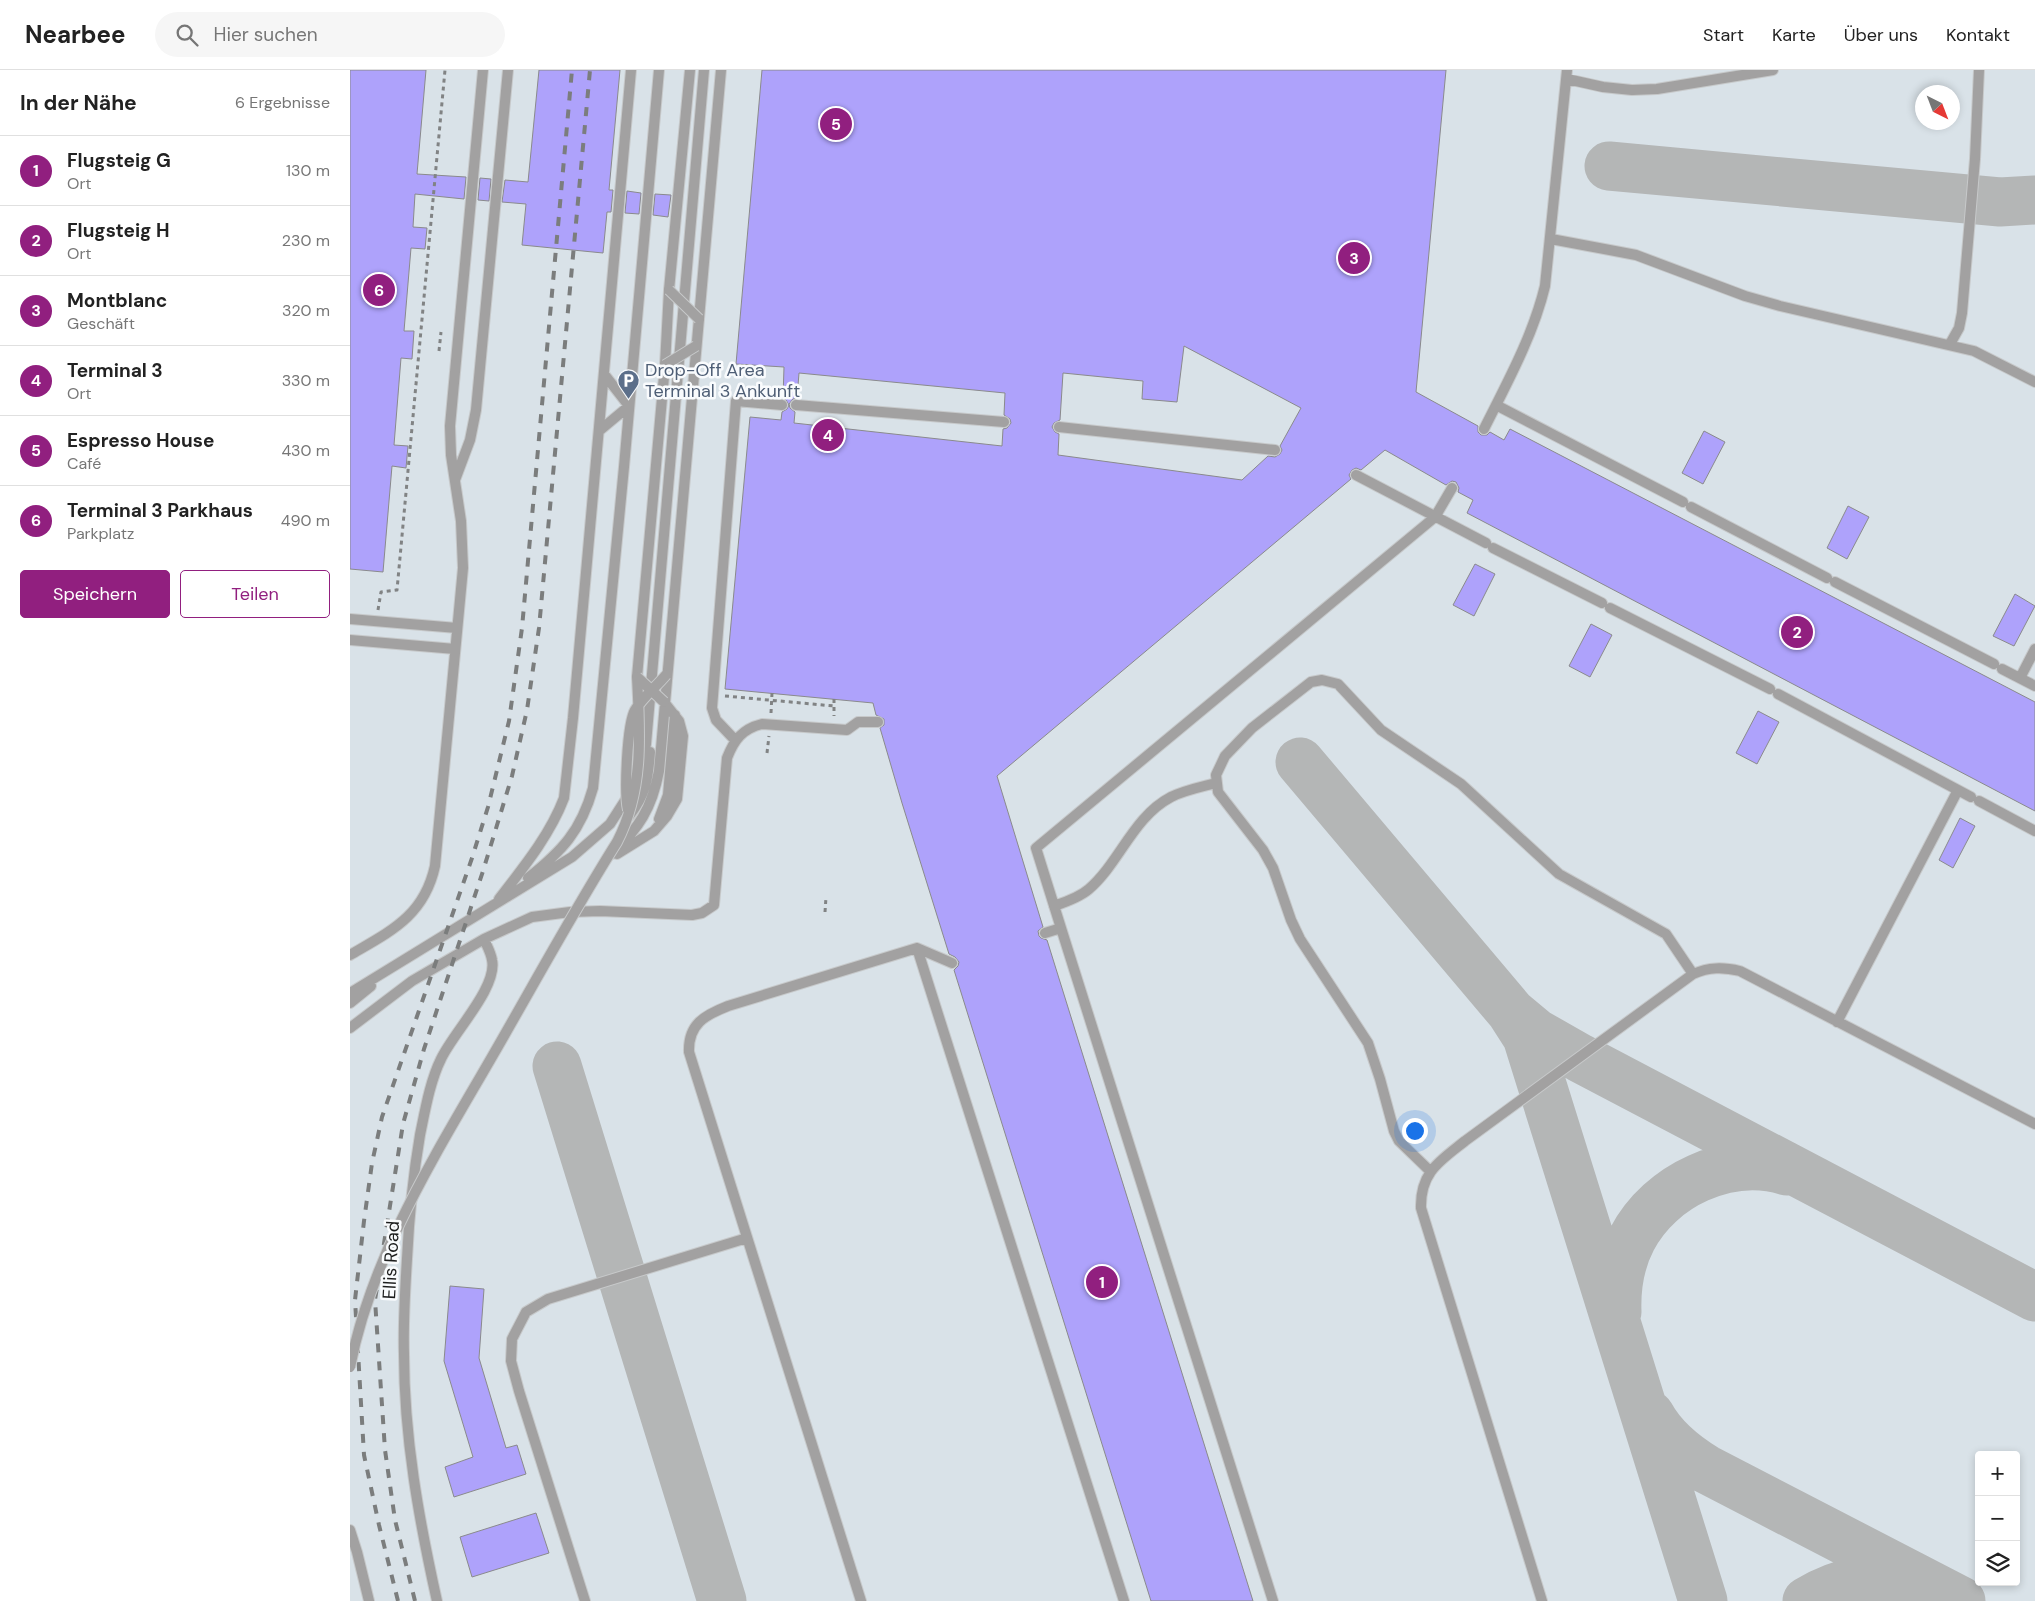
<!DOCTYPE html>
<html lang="de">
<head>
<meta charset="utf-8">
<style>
	:root { --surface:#fff; --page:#f6f6f6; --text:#222; --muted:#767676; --line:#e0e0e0; --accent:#911f7f }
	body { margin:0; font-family:"DM Sans",sans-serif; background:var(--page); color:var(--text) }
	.controls { position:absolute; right:15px; bottom:15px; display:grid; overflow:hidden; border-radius:5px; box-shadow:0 2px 8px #0003 }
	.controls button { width:45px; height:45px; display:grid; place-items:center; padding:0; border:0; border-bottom:1px solid var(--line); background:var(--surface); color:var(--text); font:25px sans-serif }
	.compass { position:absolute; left:1565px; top:15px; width:45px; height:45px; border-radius:50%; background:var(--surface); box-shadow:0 2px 8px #0003; rotate:138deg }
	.you { position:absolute; left:1064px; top:1060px; width:18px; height:18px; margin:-12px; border:4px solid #fff; border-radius:50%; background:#1a73e8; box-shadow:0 0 0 8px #1a73e833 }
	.badge { display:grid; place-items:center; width:32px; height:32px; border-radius:50%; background:var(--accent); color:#fff; font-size:16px; font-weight:700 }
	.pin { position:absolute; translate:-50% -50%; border:2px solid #fff; box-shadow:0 1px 5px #0006 }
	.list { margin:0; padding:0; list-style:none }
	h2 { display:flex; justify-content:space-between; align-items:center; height:65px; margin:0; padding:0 20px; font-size:21px }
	h2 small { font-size:16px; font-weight:400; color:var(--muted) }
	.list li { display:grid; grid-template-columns:32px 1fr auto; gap:15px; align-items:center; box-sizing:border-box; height:70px; padding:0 20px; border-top:1px solid var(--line) }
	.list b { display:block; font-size:19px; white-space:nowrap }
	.list p { margin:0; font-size:16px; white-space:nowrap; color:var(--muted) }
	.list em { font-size:16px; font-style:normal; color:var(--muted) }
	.actions { display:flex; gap:10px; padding:15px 20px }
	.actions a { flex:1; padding:11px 0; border:1px solid var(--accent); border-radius:5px; text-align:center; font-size:18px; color:var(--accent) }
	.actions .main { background:var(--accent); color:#fff }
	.icon { flex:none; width:28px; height:28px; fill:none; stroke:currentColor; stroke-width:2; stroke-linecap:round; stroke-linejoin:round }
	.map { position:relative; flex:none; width:1685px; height:1531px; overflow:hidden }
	header { display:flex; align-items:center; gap:30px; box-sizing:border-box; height:70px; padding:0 25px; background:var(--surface); border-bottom:1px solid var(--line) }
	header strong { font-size:24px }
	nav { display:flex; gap:28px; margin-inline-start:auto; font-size:18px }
	.search { width:350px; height:45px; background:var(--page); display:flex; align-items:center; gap:12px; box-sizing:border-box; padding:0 18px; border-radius:28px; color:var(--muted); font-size:19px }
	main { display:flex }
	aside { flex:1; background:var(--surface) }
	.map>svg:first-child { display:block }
	.built { fill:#d9e2e8; fill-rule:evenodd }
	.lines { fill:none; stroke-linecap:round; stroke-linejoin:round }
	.taxiway { stroke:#b4b6b6; stroke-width:49 }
	.building { fill:#aea2fb; stroke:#8a8a8c; fill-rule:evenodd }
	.service-casing { stroke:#c7c9ca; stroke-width:12 }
	.path { stroke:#818384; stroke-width:3; stroke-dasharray:4 4; stroke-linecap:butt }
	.service { stroke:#a2a1a1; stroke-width:10 }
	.rail { stroke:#7b7d7d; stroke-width:4; stroke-dasharray:9 9; stroke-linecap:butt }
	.service-bridge-casing { stroke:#c7c9ca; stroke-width:12; stroke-linecap:butt }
	.service-bridge { stroke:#a2a1a1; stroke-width:10 }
	.labels { text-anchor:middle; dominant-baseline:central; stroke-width:5; stroke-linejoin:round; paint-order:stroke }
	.service-label { font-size:18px; fill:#4e5e75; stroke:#f9fbfd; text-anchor:start }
	.street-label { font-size:18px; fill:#1d1e1e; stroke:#f9fbfd }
</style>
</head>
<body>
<header>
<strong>Nearbee</strong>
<div class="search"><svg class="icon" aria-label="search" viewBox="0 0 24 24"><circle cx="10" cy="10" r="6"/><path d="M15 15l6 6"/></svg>Hier suchen</div>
<nav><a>Start</a><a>Karte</a><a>Über uns</a><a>Kontakt</a></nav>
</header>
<main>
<aside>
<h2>In der Nähe<small>6 Ergebnisse</small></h2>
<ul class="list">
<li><span class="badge">1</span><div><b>Flugsteig G</b><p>Ort</p></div><em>130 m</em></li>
<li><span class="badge">2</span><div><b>Flugsteig H</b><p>Ort</p></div><em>230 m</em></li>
<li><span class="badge">3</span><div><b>Montblanc</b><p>Geschäft</p></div><em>320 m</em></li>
<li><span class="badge">4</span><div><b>Terminal 3</b><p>Ort</p></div><em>330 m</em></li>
<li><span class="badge">5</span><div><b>Espresso House</b><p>Café</p></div><em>430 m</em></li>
<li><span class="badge">6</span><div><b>Terminal 3 Parkhaus</b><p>Parkplatz</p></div><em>490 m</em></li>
</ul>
<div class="actions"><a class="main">Speichern</a><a>Teilen</a></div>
</aside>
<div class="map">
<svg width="1685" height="1531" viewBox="0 0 1685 1531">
	<rect width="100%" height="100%" fill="#eceef0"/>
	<path class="built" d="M0 0H1685V1531H0ZM1572 22H1602V52H1572ZM1629 1385H1666V1512H1629Z"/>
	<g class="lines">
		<path class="taxiway" d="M1259 96 1650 132 1685 130
			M950 692 1161 942 1177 967 1353 1531
			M1162 943 1186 963 1230 988 1685 1227
			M207 996 372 1531
			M1267 1242C1266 1216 1270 1192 1282 1169 1310 1115 1379 1083 1437 1101
			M1300 1345C1313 1369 1333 1385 1356 1399L1611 1531
			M1457 1531C1491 1511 1530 1502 1568 1513"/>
	</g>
	<path class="building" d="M0 0H76L67 104 116 107 114 129 65 124 63 157 77 158 75 179 61 178 54 261H64L62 289 51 288 44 375 58 376 56 398 42 396 33 502 0 499Z
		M189 0H270L259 120H263L261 142H257L253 183 172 175 176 134 152 132 155 110 178 112Z
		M412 0H1096L1066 322 1128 356V362L1131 365H1137L1140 362 1154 370 1160 359 1685 632V741L1117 443 1123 430 1108 422 1109 418 1106 412 1102 411 1096 415 1035 380 1011 400 1006 398 1002 400 999 405 1001 409 647 706 693 857 688 861 689 866 691 868 697 870 903 1531H801L604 900 608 896 609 892 605 887 599 884 552 733 530 658 534 655V649L526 645 523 633 375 619 400 347 431 350 432 342 437 339 439 335 436 330 433 328 434 297 386 294ZM834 276 951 338 930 376 932 380 930 384 925 387 918 386 892 410 708 385 709 364 705 362 702 357 704 353 710 350 713 303 793 311 792 329 827 332ZM449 303 655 323 654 345 660 349 661 353 657 358 653 359 652 376 444 353 445 342 440 338 439 334 443 329 447 328Z
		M130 108 141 109 139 131 128 130Z
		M277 121 291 123 289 144 275 143Z
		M305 124 321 125 318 147 303 145Z
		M1354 361 1375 372 1353 414 1332 403Z
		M1498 436 1519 447 1497 489 1477 478Z
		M1125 494 1145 504 1124 546 1103 535Z
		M1665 524 1685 536 1664 576 1643 566Z
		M1241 554 1262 565 1240 607 1219 596Z
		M1408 641 1429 652 1407 694 1386 683Z
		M1610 748 1625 756 1603 798 1589 790Z
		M100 1216 134 1219 129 1288 156 1378 167 1375 176 1404 104 1427 95 1397 123 1387 94 1291Z
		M186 1443 199 1483 122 1507 110 1467Z"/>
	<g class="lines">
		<defs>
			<path id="service" d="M1217 9 1253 17 1282 20 1307 19 1423 0
				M1201 169 1286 185 1395 226 1430 236 1624 281 1685 312
				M1600 274 1609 258 1612 243 1625 89 1629 0
				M446 335 654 352
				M1146 335 1333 432
				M709 357 925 380
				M1134 359C1157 313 1183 266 1195 216L1217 0
				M249 361 279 336 254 304
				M1006 405 1136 473
				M105 410 120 370 126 340 158 0
				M1341 437 1477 508
				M1143 478 1252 533
				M1485 512 1644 594
				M1260 538 1420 619
				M0 549 107 558
				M0 570 105 579
				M1652 599 1685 616
				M287 607 315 295 319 220 340 0
				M1670 608 1685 579
				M1428 624 1621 727
				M385 670 366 650 362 638 386 331 432 335
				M290 699 296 674 354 0
				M1629 731 1685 761
				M279 746C296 724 298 709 300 682
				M309 749 318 725 325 645
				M262 784C289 758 302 738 309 701L371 0
				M267 784 304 761 317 746 327 729 333 666 329 651 314 632
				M178 808C212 781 231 761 243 718L274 397 309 0
				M149 829C173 798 200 765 214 728L223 648 281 0
				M704 836C716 832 730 827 739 819 770 792 783 747 821 727 835 720 851 717 866 713
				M711 858 923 1531
				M695 863 711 858 686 778 1085 447 1102 418
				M567 878 774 1531
				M0 885C41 861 74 846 85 796L113 498 111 451 101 385 100 356 133 0
				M0 923 222 787 260 754 278 726
				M0 933 21 916
				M1487 952 1608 720
				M0 958 62 911 134 869 182 847 220 842 250 841 342 845 352 843 364 835 377 688C384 670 392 659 412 654L497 660 508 652H528
				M1080 1101 1049 1071 1044 1061 1030 1009 1018 973 950 869 941 850 923 798 913 780 868 722 866 705 875 686 902 658 961 612 972 610 988 614 1031 660 1111 714 1209 804 1316 864 1343 904
				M0 1460 7 1482 19 1531
				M87 1531C69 1450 54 1367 54 1284 53 1252 55 1221 57 1189 59 1148 63 1106 70 1065 75 1041 80 1011 91 989 103 963 148 917 142 890 141 883 137 876 134 869
				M235 1531 169 1321 161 1291 162 1269 176 1242 198 1229 397 1168
				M511 1531 339 982C338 954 355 945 378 936L567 878 602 893
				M1192 1531 1071 1138C1070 1102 1090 1091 1115 1071L1343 904C1359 897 1373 897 1390 901L1685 1054"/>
		</defs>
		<use href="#service" class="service-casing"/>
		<path class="path" d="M89 281 91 262
			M28 540 31 522 47 520 95 0
			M375 626 484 636
			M484 629V646
			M421 643 422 623
			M417 683 419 666
			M475 842 476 827"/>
		<use href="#service" class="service"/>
		<path class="rail" d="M48 1531 29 1455 14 1385 5 1230 14 1151 22 1093 32 1047 122 788 138 737 159 651 172 558 222 0
			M65 1531 45 1450 35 1380 25 1230 53 1054 74 979 133 801 162 706 177 640 189 558 240 0"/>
		<defs>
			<path id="service-bridge" d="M319 220 349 249
				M315 295 346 276
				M287 607 314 632
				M278 740C274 723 277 654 285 640 293 627 307 616 316 605
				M0 1297C22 1184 86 1084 143 985 184 914 223 842 267 772 294 720 290 664 287 607"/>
		</defs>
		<use href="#service-bridge" class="service-bridge-casing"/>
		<use href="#service-bridge" class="service-bridge"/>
	</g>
	<defs>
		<symbol id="parking-pin" viewBox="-11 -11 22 30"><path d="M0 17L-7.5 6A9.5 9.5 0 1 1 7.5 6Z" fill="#5c6f8a" stroke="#f9fbfd"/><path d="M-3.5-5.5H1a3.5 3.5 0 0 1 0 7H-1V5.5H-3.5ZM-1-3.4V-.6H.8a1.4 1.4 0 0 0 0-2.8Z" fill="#fff"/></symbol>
	</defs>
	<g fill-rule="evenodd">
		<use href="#parking-pin" x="266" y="298" width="25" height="34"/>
	</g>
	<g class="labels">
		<g class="service-label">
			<text x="295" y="300">Drop-Off Area<tspan x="295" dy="21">Terminal 3 Ankunft</tspan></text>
		</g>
		<g class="street-label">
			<text transform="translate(41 1190) rotate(-87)">Ellis Road</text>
		</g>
	</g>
</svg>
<div class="controls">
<button>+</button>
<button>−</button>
<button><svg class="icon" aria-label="layers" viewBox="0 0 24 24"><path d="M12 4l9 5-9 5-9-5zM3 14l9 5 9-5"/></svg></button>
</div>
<svg class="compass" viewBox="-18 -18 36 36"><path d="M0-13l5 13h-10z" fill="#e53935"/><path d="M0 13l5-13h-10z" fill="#767676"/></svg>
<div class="you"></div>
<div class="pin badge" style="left:752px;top:1212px">1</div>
<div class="pin badge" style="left:1447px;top:562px">2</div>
<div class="pin badge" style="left:1004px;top:188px">3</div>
<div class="pin badge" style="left:478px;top:365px">4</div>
<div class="pin badge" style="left:486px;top:54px">5</div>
<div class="pin badge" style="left:29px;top:220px">6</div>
</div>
</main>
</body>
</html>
